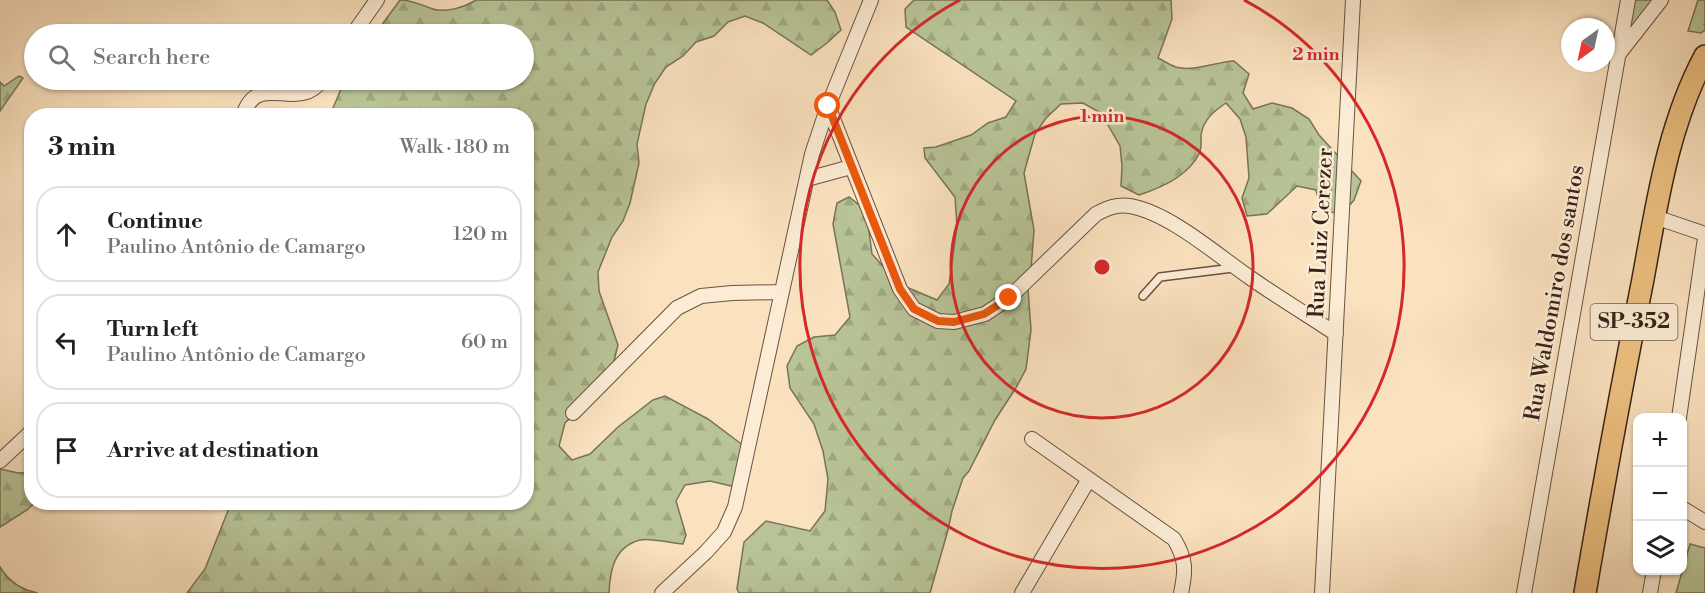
<!DOCTYPE html>
<html lang="en">
<head>
<meta charset="utf-8">
<style>
	:root { --surface:#fff; --page:#f6f6f6; --text:#202124; --muted:#757577; --line:#e0e0e0 }
	body { margin:0; font-family:"Libre Bodoni",serif; background:var(--page); color:var(--text) }
	.controls { position:absolute; right:18px; bottom:18px; display:grid; overflow:hidden; border-radius:12px; box-shadow:0 2px 4px #0004 }
	.controls button { width:54px; height:54px; display:grid; place-items:center; padding:0; border:0; border-bottom:2px solid var(--line); background:var(--surface); color:var(--text); font:30px sans-serif }
	.compass { position:absolute; left:1561px; top:18px; width:54px; height:54px; border-radius:50%; background:var(--surface); box-shadow:0 2px 4px #0004; rotate:213deg }
	.stop { position:absolute; width:18px; height:18px; margin:-14px; border:4px solid #ea580c; border-radius:50%; background:#fff }
	.stop.end { background:#ea580c; border-color:#fff; box-shadow:0 2px 6px #0008 }
	.list { margin:0; padding:0; list-style:none }
	h2 { display:flex; justify-content:space-between; align-items:center; height:78px; margin:0; padding:0 24px; font-size:26px }
	h2 small { font-size:20px; font-weight:400; color:var(--muted) }
	.list li { display:grid; grid-template-columns:39px 1fr auto; gap:18px; align-items:center; box-sizing:border-box; height:96px; margin:0 12px 12px; padding:0 12px; border:2px solid var(--line); border-radius:24px }
	.list b { display:block; font-size:22px; white-space:nowrap }
	.list p { margin:0; font-size:20px; white-space:nowrap; color:var(--muted) }
	.list em { font-size:20px; font-style:normal; color:var(--muted) }
	.icon { flex:none; width:33px; height:33px; fill:none; stroke:currentColor; stroke-width:2; stroke-linecap:round; stroke-linejoin:round }
	.map { position:relative; flex:none; width:1705px; height:593px; overflow:hidden }
	.search { position:absolute; background:var(--surface); box-shadow:0 2px 4px #0004; left:24px; top:24px; width:510px; height:66px; display:flex; align-items:center; gap:15px; box-sizing:border-box; padding:0 21px; border-radius:33px; color:var(--muted); font-size:22px }
	.panel { position:absolute; background:var(--surface); box-shadow:0 2px 4px #0004; left:24px; top:108px; width:510px; height:402px; border-radius:24px }
	.map>svg:first-child { display:block }
	.forest { fill:url(#forest-firs); stroke:#787358; stroke-width:1.5 }
	.park { fill:url(#park-crowns); stroke:#787358; stroke-width:1.5 }
	.pitch { fill:#b8c497; stroke:#787358; stroke-width:1.5 }
	.lines { fill:none; stroke-linecap:round; stroke-linejoin:round }
	.service-casing { stroke:#685242; stroke-width:10 }
	.minor-casing { stroke:#685242; stroke-width:16 }
	.primary-casing { stroke:#372218; stroke-width:24 }
	.service { stroke:#fcecd5; stroke-width:7 }
	.minor { stroke:#fcecd5; stroke-width:14 }
	.primary { stroke:#eec180; stroke-width:21 }
	.route { stroke:#ea580c; stroke-width:8 }
	.ring { fill:none; stroke:#d62828; stroke-width:3 }
	.labels { text-anchor:middle; dominant-baseline:central; stroke-width:5; stroke-linejoin:round; paint-order:stroke }
	.shield { fill:#fcecd5; stroke:#725f51; stroke-width:1.5 }
	.shield-label { font-size:21px; font-weight:bold; fill:#372218 }
	.street-label { font-size:22px; fill:#372218; stroke:#fcecd5 }
	.centre { fill:#d62828; stroke:#fcecd5; stroke-width:3 }
	.ring-label { font-size:18px; text-anchor:middle; font-weight:bold; fill:#d62828; stroke:#fcecd5; stroke-width:5; stroke-linejoin:round; paint-order:stroke }
</style>
</head>
<body>
<div class="map">
<svg width="1705" height="593" viewBox="0 0 1705 593">
	<defs>
		<pattern id="forest-firs" width="22" height="20" patternUnits="userSpaceOnUse" patternTransform="scale(1.5)"><rect width="22" height="20" fill="#b8c497"/><path d="M5 1l3.5 6h-7zM16 11l3.5 6h-7z" fill="#9fa881"/></pattern>
		<pattern id="park-crowns" width="20" height="18" patternUnits="userSpaceOnUse" patternTransform="scale(1.5)"><rect width="20" height="18" fill="#b8c497"/><path d="M2 6a3 3 0 1 1 6 0M12 15a3 3 0 1 1 6 0" fill="none" stroke="#9fa881"/></pattern>
	</defs>
	<rect width="100%" height="100%" fill="#fbe2bf"/>
	<filter id="stains"><feTurbulence type="fractalNoise" baseFrequency=".00333" numOctaves="4"/><feColorMatrix values="0 0 0 0 .2 0 0 0 0 .09 0 0 0 0 .02 0 0 0 .5 -.17"/></filter>
	<radialGradient id="worn" r=".72"><stop offset=".6" stop-color="#630" stop-opacity="0"/><stop offset="1" stop-color="#630" stop-opacity=".3"/></radialGradient>
	<path class="forest" d="M400 0C413 0 421 5 433 9 446 13 465 7 476 0H827L835 12 841 30 827 43 811 55 763 23 745 16 728 22 714 36 696 42 683 56 666 67 655 83 646 104 637 144 639 163 630 203 623 221 612 237 598 272 599 291 618 345 613 365 579 410 565 423 559 446 572 460 590 454 618 427 653 400 665 396 708 419 744 446V489L710 481 685 485 676 501 686 535 683 544C672 543 649 538 640 540 614 547 610 570 609 593H187L205 569 231 503 526 502V116L330 115 345 80H524V34H375Z
		M914 0H1171L1172 19 1158 58C1164 61 1170 65 1176 67 1193 72 1216 62 1234 61L1249 74 1243 93 1253 109 1272 103 1292 108 1309 119 1319 135 1361 181 1354 200 1341 215 1321 209 1316 190 1297 186 1267 214 1247 216 1242 198 1249 178 1246 137 1240 119 1226 103C1214 111 1203 120 1201 135 1201 141 1202 148 1199 154 1188 176 1161 188 1139 195L1121 186 1122 166 1120 146 1101 113 1083 103 1061 104 1046 118 1035 134 1024 173 1034 230 1031 270 1028 289 1031 330 1026 369 1017 386 995 420 969 471 963 478 952 511 948 530 930 593H739L737 589 744 542 766 521 810 531 825 511 828 479 823 451 814 424 790 388 787 366 797 346 814 337 835 335 850 317 833 224 837 203 849 197 859 205 868 224 872 254 899 284 937 300 949 284 957 226 955 197 925 158 924 148 936 147 971 135 988 123 1006 117 1016 101 906 27 905 9Z
		M1698 0H1705V30L1701 33 1688 31Z
		M19 76 23 78 0 111V82L4 86Z
		M0 469 18 473 31 472 32 502 34 503 27 510 0 527Z
		M0 567C9 582 21 590 38 593H0Z"/>
	<path class="park" d="M1631 0H1656L1623 43Z"/>
	<path class="pitch" d="M1690 544 1705 548V593H1676Z"/>
	<g class="lines">
		<defs>
			<path id="service" d="M1143 296 1160 277 1233 268"/>
			<path id="minor" d="M353 34 377 0
				M1618 55 1661 0
				M828 106 900 289 914 309 938 321 954 322 985 314 1009 298 1096 214C1107 208 1117 204 1130 206 1170 213 1218 256 1252 279 1279 298 1308 315 1336 334
				M243 116C257 69 298 114 322 80
				M807 179 851 167
				M1655 217 1705 234
				M573 413 677 308 701 296 732 293 781 292
				M1679 418 1705 238
				M1032 439 1174 539C1186 559 1186 570 1181 593
				M0 461 32 431
				M1682 508 1705 522
				M662 593 706 552 724 532 735 507 812 154 828 106 871 0
				M1022 593 1089 479
				M1322 593 1353 0
				M1524 593 1628 0
				M1650 593 1654 570"/>
			<path id="primary" d="M1585 593C1603 488 1622 384 1643 279 1657 203 1668 125 1705 56"/>
		</defs>
		<use href="#service" class="service-casing"/>
		<use href="#minor" class="minor-casing"/>
		<use href="#primary" class="primary-casing"/>
		<use href="#service" class="service"/>
		<use href="#minor" class="minor"/>
		<use href="#primary" class="primary"/>
	</g>
	<g class="lines">
		<path class="route" d="M828 106 900 289 914 309 938 321 954 322 984 314 1009 298"/>
	</g>
	<g class="ring">
		<circle cx="1102" cy="267" r="151"/>
		<path d="M1244 0A302 302 0 1 1 960 0"/>
	</g>
	<g class="labels">
		<rect class="shield" x="1590.5" y="304" width="87" height="36" rx="4.5"/>
		<g class="shield-label">
			<text x="1634" y="322">SP-352</text>
		</g>
		<g class="street-label">
			<text transform="translate(1321 233) rotate(-87)">Rua Luiz Cerezer</text>
			<text transform="translate(1555 293) rotate(-80)">Rua Waldomiro dos santos</text>
		</g>
	</g>
	<circle cx="1102" cy="267" r="9" class="centre"/>
	<g class="ring-label">
		<text x="1316" y="60">2 min</text>
		<text x="1102" y="122">1 min</text>
	</g>
	<rect width="100%" height="100%" filter="url(#stains)"/>
	<rect width="100%" height="100%" fill="url(#worn)"/>
</svg>
<div class="controls">
<button>+</button>
<button>−</button>
<button><svg class="icon" aria-label="layers" viewBox="0 0 24 24"><path d="M12 4l9 5-9 5-9-5zM3 14l9 5 9-5"/></svg></button>
</div>
<svg class="compass" viewBox="-18 -18 36 36"><path d="M0-13l5 13h-10z" fill="#e53935"/><path d="M0 13l5-13h-10z" fill="#757577"/></svg>
<div class="stop" style="left:828px;top:106px"></div>
<div class="stop end" style="left:1009px;top:298px"></div>
<div class="search"><svg class="icon" aria-label="search" viewBox="0 0 24 24"><circle cx="10" cy="10" r="6"/><path d="M15 15l6 6"/></svg>Search here</div>
<section class="panel">
<h2>3 min<small>Walk · 180 m</small></h2>
<ul class="list">
<li><svg class="icon" aria-label="ahead" viewBox="0 0 24 24"><path d="M12 20V5M6 11l6-6 6 6"/></svg><div><b>Continue</b><p>Paulino Antônio de Camargo</p></div><em>120 m</em></li>
<li><svg class="icon" aria-label="left" viewBox="0 0 24 24"><path d="M17 20v-9H6M10 6l-5 5 5 5"/></svg><div><b>Turn left</b><p>Paulino Antônio de Camargo</p></div><em>60 m</em></li>
<li><svg class="icon" aria-label="arrive" viewBox="0 0 24 24"><path d="M6 21V4h12l-3 4 3 4H6"/></svg><div><b>Arrive at destination</b></div></li>
</ul>
</section>
</div>
</body>
</html>
